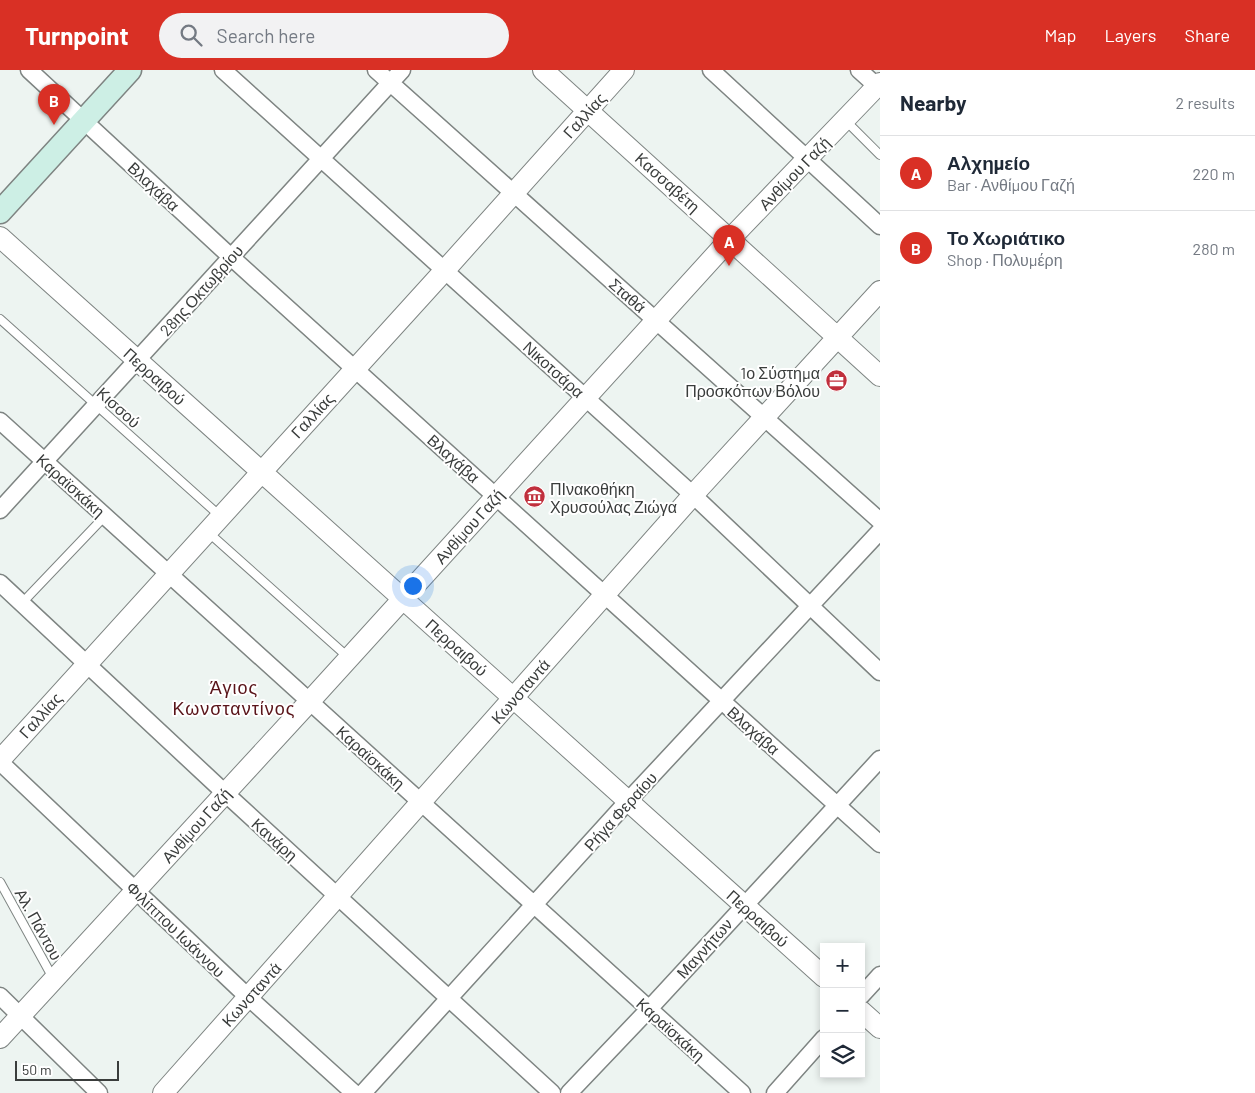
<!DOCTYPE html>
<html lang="en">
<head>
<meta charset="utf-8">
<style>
	:root { --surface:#fff; --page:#f2f2f3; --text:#1f2937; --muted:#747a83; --line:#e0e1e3; --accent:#d93025 }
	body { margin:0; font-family:Barlow,sans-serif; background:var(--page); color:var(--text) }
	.controls { position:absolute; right:15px; bottom:15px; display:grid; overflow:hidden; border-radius:0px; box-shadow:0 2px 8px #0003 }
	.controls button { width:45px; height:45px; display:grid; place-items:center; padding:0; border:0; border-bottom:1px solid var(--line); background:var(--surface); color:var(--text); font:25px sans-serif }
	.scale { position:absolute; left:15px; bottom:12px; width:104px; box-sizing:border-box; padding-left:5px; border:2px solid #3a3d3c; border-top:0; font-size:14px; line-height:18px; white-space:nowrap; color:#3a3d3c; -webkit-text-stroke:4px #fff; paint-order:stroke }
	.you { position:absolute; left:412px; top:515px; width:18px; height:18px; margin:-12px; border:4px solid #fff; border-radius:50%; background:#1a73e8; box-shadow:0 0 0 8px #1a73e833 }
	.badge { display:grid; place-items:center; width:32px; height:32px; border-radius:50%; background:var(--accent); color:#fff; font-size:16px; font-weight:700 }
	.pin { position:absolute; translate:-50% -41px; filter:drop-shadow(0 1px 2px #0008) }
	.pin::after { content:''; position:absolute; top:26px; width:18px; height:15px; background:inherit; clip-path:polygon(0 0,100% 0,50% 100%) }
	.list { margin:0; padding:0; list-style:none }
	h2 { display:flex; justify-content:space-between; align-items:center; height:65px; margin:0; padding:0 20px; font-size:21px }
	h2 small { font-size:16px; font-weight:400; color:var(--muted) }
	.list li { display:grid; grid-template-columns:32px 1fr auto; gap:15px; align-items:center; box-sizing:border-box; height:75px; padding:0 20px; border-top:1px solid var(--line) }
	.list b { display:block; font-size:19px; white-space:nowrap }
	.list p { margin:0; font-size:16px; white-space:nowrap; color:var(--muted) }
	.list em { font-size:16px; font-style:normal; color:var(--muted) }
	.icon { flex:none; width:28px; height:28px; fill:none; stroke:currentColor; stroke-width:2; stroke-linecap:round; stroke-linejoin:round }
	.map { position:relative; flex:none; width:880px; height:1023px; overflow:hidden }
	header { display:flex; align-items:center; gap:30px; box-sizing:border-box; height:70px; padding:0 25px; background:var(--accent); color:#fff }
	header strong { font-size:24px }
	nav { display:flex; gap:28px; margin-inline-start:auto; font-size:18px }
	.search { width:350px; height:45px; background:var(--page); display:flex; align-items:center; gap:12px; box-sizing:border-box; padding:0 18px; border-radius:28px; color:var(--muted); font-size:19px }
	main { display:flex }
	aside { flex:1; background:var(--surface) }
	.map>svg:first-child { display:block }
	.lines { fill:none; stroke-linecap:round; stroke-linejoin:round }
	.service-casing { stroke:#7e8482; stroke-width:10 }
	.minor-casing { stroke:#7e8482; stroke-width:19 }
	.tertiary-casing { stroke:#7e8482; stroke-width:22 }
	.secondary-casing { stroke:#7e8482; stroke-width:25 }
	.service { stroke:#fff; stroke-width:8 }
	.minor { stroke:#fff; stroke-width:16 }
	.tertiary { stroke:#fff; stroke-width:20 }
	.secondary { stroke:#cdefe5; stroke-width:22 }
	.labels { text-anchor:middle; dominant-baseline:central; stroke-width:4; stroke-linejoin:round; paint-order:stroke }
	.street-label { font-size:16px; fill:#3a3d3c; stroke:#fff }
	.poi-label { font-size:16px; fill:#3a3d3c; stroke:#fff; text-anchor:end }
	.neighbourhood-label { font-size:18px; letter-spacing:1px; fill:#591419; stroke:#fff }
</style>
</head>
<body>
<header>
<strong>Turnpoint</strong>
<div class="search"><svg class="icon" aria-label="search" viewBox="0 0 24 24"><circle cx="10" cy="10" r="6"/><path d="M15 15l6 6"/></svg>Search here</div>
<nav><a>Map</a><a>Layers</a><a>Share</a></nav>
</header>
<main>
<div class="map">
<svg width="880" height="1023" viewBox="0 0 880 1023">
	<rect width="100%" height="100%" fill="#edf4f1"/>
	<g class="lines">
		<defs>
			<path id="service" d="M845 50 880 85
				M0 249 220 446
				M209 463 349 588
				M22 533 105 446
				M0 812 53 908"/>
			<path id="minor" d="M29 0 231 187 880 774
				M223 0 693 425 880 602
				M376 0 880 451
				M711 0 880 156
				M859 0 880 19
				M0 351 742 1023
				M0 440 402 0
				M0 513 225 723 552 1023
				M0 692 248 927 354 1023
				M0 926 99 1023
				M861 926 880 905
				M363 1023 628 731 880 461
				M569 1023 649 939 880 689
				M775 1023 824 968"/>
			<path id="tertiary" d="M543 0 880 306
				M0 167 824 907
				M0 690 445 200 624 0
				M861 941 880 958
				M0 968 310 631 730 169 880 13
				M163 1023 693 425 880 221"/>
			<path id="secondary" d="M0 142 130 0"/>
		</defs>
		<use href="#service" class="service-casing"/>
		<use href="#minor" class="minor-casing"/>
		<use href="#tertiary" class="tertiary-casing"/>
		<use href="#secondary" class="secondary-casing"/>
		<use href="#service" class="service"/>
		<use href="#minor" class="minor"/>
		<use href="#tertiary" class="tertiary"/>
		<use href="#secondary" class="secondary"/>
	</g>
	<defs>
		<symbol id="office-disc" viewBox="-11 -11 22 22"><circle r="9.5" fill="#c02f3c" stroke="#fff"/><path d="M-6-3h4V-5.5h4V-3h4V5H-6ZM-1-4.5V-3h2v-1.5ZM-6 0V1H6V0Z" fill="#fff"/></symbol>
		<symbol id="museum-disc" viewBox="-11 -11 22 22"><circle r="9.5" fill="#c02f3c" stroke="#fff"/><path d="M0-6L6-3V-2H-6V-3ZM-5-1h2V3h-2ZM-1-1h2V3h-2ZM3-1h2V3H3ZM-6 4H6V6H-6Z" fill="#fff"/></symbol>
	</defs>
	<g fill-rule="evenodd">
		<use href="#office-disc" x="824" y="298" width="25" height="25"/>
		<use href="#museum-disc" x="522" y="414" width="25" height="25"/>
	</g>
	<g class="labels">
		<g class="street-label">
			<text transform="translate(584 45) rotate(-48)">Γαλλίας</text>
			<text transform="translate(794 103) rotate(-46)">Ανθίμου Γαζή</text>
			<text transform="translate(668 112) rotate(42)">Κασσαβέτη</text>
			<text transform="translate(154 116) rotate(43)">Βλαχάβα</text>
			<text transform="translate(201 220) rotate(-48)">28ης Οκτωβρίου</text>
			<text transform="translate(628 225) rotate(41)">Σταθά</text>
			<text transform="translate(554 299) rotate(42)">Νικοτσάρα</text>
			<text transform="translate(155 306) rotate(42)">Περραιβού</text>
			<text transform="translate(119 337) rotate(42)">Κισσού</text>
			<text transform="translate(312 345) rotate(-47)">Γαλλίας</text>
			<text transform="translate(454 388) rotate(42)">Βλαχάβα</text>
			<text transform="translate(71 415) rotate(42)">Καραϊσκάκη</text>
			<text transform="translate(469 456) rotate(-48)">Ανθίμου Γαζή</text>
			<text transform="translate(457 577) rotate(42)">Περραιβού</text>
			<text transform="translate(520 621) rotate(-49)">Κωνσταντά</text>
			<text transform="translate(40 645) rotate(-48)">Γαλλίας</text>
			<text transform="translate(754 660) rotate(42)">Βλαχάβα</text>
			<text transform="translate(371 687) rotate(42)">Καραϊσκάκη</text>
			<text transform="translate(620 741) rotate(-48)">Ρήγα Φεραίου</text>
			<text transform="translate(196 755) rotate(-48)">Ανθίμου Γαζή</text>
			<text transform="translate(275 769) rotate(42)">Κανάρη</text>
			<text transform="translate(758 848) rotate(42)">Περραιβού</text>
			<text transform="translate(39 854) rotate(61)">Αλ. Πάντου</text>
			<text transform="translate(176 859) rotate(44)">Φιλίππου Ιωάννου</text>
			<text transform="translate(704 878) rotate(-48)">Μαγνήτων</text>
			<text transform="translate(251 924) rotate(-48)">Κωνσταντά</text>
			<text transform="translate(671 959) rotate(42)">Καραϊσκάκη</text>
		</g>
		<g class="poi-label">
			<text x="820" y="302">1ο Σύστημα<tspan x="820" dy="18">Προσκόπων Βόλου</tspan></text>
			<text x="550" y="418" text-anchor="start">ΠΙνακοθήκη<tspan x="550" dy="18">Χρυσούλας Ζιώγα</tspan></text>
		</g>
		<g class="neighbourhood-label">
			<text x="234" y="617">Άγιος<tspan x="234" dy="21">Κωνσταντίνος</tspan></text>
		</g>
	</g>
</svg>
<div class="controls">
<button>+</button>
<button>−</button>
<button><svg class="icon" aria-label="layers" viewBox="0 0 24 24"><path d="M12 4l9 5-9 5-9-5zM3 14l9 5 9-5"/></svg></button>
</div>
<div class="scale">50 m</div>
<div class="you"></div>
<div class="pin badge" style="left:729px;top:196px">A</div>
<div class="pin badge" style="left:54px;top:55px">B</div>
</div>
<aside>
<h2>Nearby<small>2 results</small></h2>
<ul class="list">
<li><span class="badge">A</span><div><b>Αλχημείο</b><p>Bar · Ανθίμου Γαζή</p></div><em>220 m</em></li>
<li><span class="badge">B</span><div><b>Το Χωριάτικο</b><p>Shop · Πολυμέρη</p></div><em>280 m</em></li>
</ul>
</aside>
</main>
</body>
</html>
